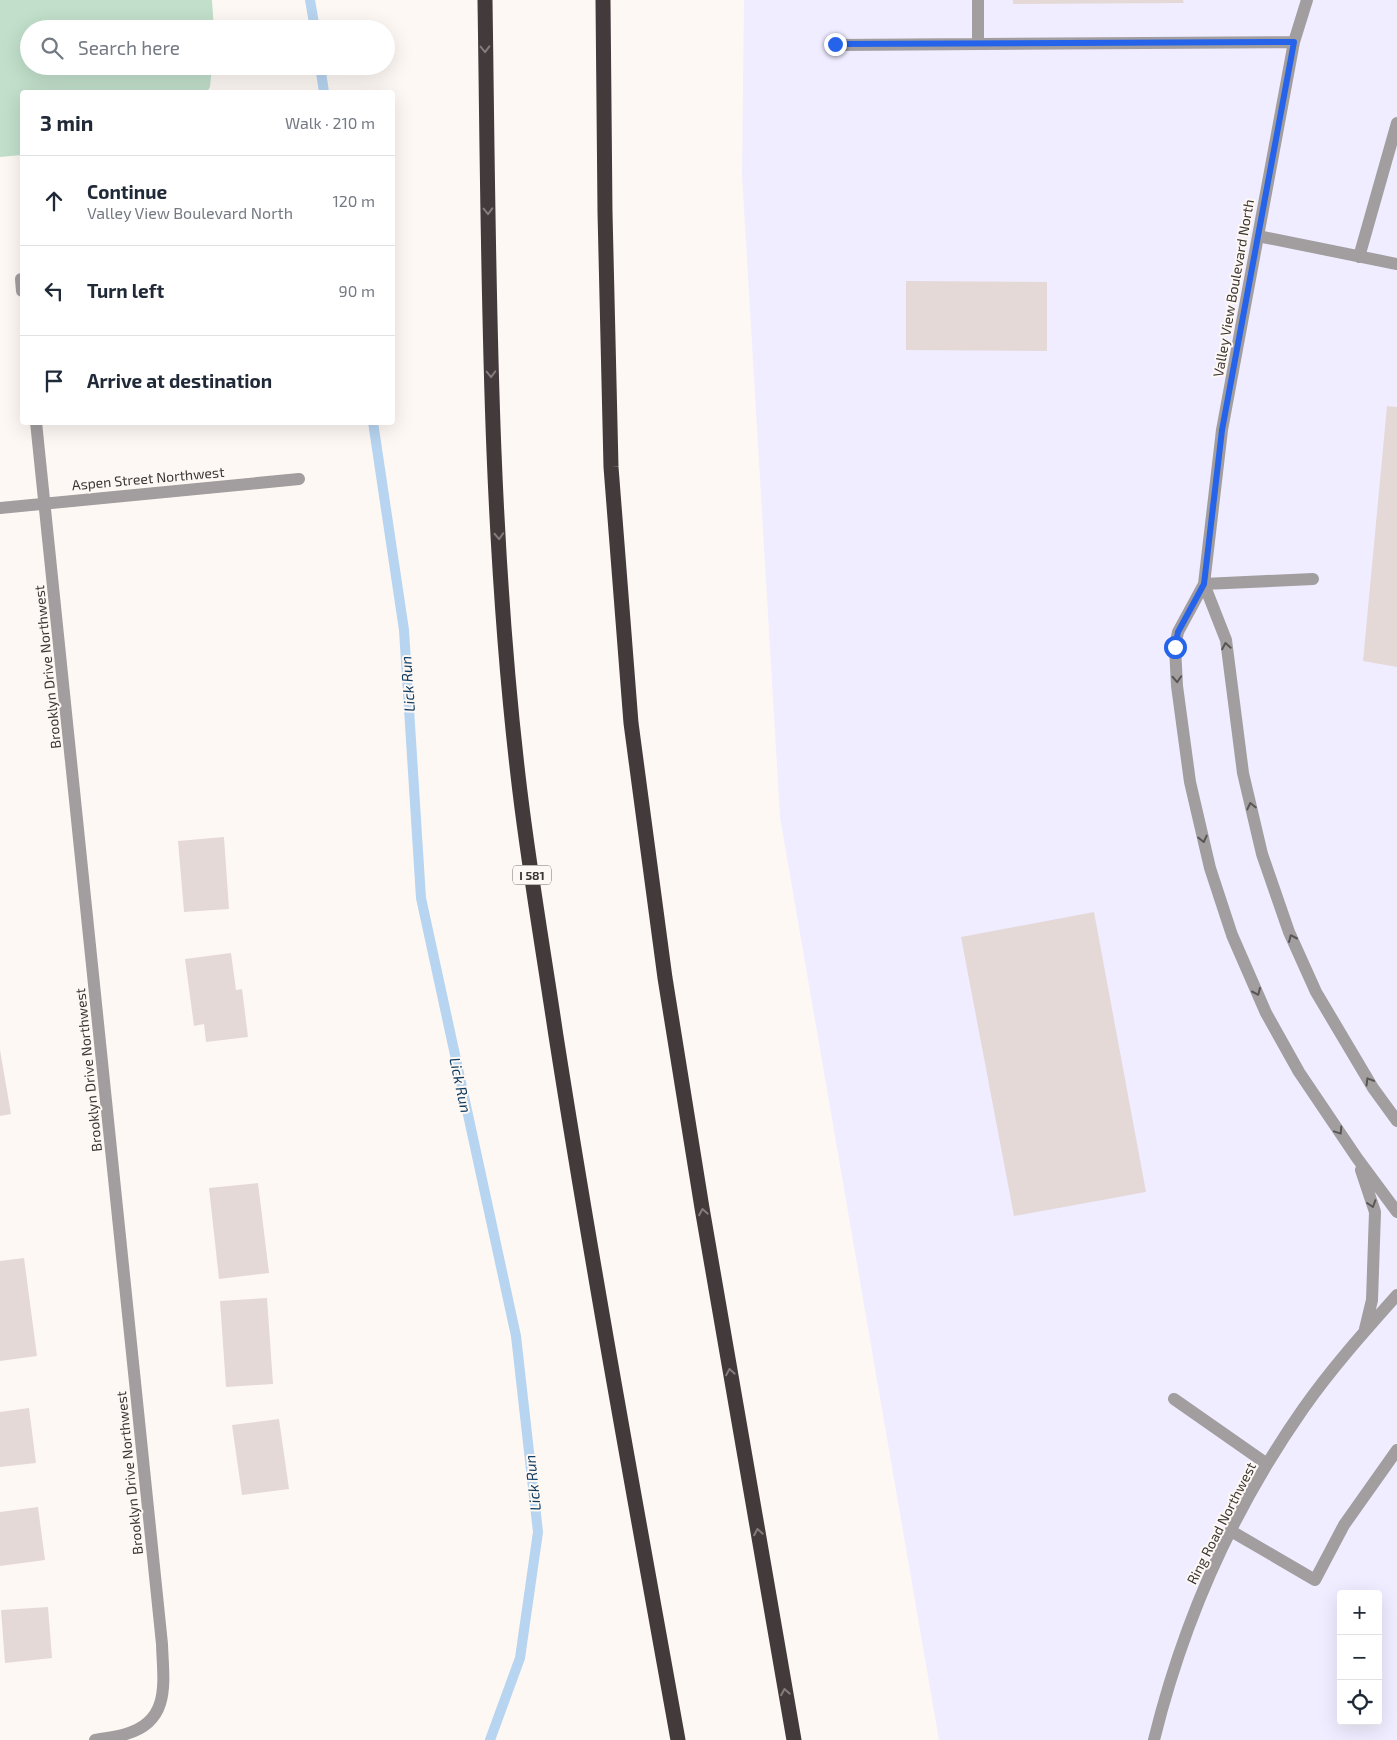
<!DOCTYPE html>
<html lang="en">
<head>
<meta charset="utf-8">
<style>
	:root { --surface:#fff; --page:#f2f2f3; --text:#1f2937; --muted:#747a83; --line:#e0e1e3 }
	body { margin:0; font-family:"Exo 2",sans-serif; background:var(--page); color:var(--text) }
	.controls { position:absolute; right:15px; bottom:15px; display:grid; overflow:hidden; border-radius:5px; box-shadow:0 5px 20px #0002 }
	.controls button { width:45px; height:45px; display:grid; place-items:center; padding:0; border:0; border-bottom:1px solid var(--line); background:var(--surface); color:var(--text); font:25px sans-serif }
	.stop { position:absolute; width:15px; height:15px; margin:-11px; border:4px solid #2563eb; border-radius:50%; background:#fff }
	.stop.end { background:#2563eb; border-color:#fff; box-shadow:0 1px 5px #0008 }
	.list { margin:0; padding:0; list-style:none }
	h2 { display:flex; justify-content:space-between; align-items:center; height:65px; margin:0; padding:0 20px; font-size:21px }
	h2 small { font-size:16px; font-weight:400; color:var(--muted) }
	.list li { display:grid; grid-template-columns:32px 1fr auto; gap:15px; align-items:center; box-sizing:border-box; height:90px; padding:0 20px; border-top:1px solid var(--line) }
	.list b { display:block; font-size:19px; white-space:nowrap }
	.list p { margin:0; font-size:16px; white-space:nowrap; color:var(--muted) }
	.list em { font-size:16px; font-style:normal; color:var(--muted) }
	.icon { flex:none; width:28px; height:28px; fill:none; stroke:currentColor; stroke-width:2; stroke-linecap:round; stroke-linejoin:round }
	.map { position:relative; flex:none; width:1397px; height:1740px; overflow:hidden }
	.search { position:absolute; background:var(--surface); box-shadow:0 5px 20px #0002; left:20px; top:20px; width:375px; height:55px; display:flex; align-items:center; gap:12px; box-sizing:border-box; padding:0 18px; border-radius:28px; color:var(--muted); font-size:19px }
	.panel { position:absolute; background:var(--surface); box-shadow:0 5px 20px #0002; left:20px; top:90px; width:375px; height:335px; border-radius:5px }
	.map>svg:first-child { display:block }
	.commercial { fill:#efedff; fill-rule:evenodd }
	.green { fill:#c1dfcb }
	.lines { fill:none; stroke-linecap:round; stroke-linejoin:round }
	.stream { stroke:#b7d4f0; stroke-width:10 }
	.building { fill:#e5d9d7 }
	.minor { stroke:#a29d9e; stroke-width:12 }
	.highway { stroke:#433a3c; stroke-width:15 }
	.oneway { stroke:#847c7c }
	.oneway2 { stroke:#595554 }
	.route { stroke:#2563eb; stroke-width:6 }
	.labels { text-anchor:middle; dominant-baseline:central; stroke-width:4; stroke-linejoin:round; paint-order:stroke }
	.shield { fill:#fef8f4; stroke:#75706e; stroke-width:1 }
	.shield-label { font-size:12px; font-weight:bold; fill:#3a3634 }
	.street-label { font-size:14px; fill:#3a3634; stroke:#fef8f4 }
	.water-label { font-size:15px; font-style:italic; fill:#103d62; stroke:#fef8f4 }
</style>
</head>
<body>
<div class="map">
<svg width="1397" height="1740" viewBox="0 0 1397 1740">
	<rect width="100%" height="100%" fill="#fef8f4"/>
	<path class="commercial" d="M744 0H1397V1740H939L780 817 742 175ZM1341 1594H1378V1721H1341Z"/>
	<path class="green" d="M0 0H212L214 29H29V66H212L210 87 207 92H22V155L0 157Z"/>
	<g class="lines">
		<path class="stream" d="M310 0 315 29
			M320 66 324 92
			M373 422 404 630 421 898 516 1336 538 1532 520 1658 490 1740"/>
	</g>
	<path class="building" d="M1013 0H1183L1184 3 1013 4Z
		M906 281 1047 282V351L906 350Z
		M1387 406 1397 407V667L1363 661Z
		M224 837 229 909 184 912 178 841Z
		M1094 912 1146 1192 1014 1216 961 937Z
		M231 953 236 990 242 989 248 1037 206 1042 204 1024 194 1026 185 959Z
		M0 1050 11 1114 0 1116Z
		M258 1183 269 1273 219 1279 209 1188Z
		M24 1258 37 1356 0 1361V1261Z
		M267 1298 273 1384 226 1387 220 1301Z
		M29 1408 36 1463 0 1467V1412Z
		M279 1419 289 1489 242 1495 232 1425Z
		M38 1507 45 1560 0 1566V1512Z
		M48 1607 52 1658 5 1663 1 1610Z"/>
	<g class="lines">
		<path class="minor" d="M978 0V43
			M1307 0 1294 42 1222 430 1204 584 1178 632 1175 647 1177 686 1190 782 1210 868 1232 935 1266 1013 1299 1072 1357 1158 1397 1212
			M835 45 1294 42
			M1258 236 1397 264
			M1359 257 1397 123
			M21 279 22 291
			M36 422 162 1644C163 1680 172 1721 126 1734 116 1737 105 1738 95 1740
			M0 508 299 479
			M1204 584 1226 640 1243 773 1262 854 1289 932 1316 992 1373 1088 1397 1121
			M1204 584 1313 579
			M1361 1170 1375 1212 1372 1300 1365 1329
			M1174 1399 1267 1464
			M1231 1531 1315 1580 1344 1525 1397 1450
			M1154 1740C1183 1622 1233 1509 1303 1409 1331 1369 1364 1332 1397 1295"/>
		<path class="highway" d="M485 0C489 264 488 530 520 792 530 874 544 955 556 1036 593 1272 636 1506 678 1740
			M603 0 605 212 611 467 631 723 665 978 702 1208 794 1740"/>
	</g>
	<defs><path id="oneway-chevron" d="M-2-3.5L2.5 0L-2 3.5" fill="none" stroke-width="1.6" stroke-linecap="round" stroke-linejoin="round" transform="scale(1.25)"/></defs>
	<g class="oneway">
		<use href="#oneway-chevron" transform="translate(485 49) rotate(89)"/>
		<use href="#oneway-chevron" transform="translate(488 211) rotate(89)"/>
		<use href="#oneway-chevron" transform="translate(491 374) rotate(89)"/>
		<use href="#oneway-chevron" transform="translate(499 536) rotate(87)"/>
		<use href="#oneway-chevron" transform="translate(703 1212) rotate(-100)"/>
		<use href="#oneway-chevron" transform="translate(730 1372) rotate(-100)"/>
		<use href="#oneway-chevron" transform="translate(758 1532) rotate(-100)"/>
		<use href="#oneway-chevron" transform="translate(785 1692) rotate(-100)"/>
	</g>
	<g class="oneway2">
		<use href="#oneway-chevron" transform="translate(1226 646) rotate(-100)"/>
		<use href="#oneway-chevron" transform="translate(1177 679) rotate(87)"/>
		<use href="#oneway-chevron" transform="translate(1251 806) rotate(-103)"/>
		<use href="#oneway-chevron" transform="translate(1203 839) rotate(77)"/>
		<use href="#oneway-chevron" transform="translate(1292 938) rotate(-114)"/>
		<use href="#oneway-chevron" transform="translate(1257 992) rotate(66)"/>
		<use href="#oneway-chevron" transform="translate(1369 1081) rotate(-121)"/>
		<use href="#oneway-chevron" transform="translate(1339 1131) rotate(56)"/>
		<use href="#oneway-chevron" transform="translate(1372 1204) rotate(72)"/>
	</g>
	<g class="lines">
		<path class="route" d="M835 44 1294 42 1222 430 1204 584 1178 632 1175 647"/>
	</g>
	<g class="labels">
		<rect class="shield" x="513" y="865.5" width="38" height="19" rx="4"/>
		<g class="shield-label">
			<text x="532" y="875">I 581</text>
		</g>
		<g class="street-label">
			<text transform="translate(1233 288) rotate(-80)">Valley View Boulevard North</text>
			<text transform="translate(148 478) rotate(-5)">Aspen Street Northwest</text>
			<text transform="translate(47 667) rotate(-96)">Brooklyn Drive Northwest</text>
			<text transform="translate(88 1070) rotate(-96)">Brooklyn Drive Northwest</text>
			<text transform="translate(129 1473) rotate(-96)">Brooklyn Drive Northwest</text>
			<text transform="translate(1221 1523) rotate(-63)">Ring Road Northwest</text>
		</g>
		<g class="water-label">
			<text transform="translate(407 684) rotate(-94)">Lick Run</text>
			<text transform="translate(461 1085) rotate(78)">Lick Run</text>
			<text transform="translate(532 1483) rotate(-96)">Lick Run</text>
		</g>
	</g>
</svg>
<div class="controls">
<button>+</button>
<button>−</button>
<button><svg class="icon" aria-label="locate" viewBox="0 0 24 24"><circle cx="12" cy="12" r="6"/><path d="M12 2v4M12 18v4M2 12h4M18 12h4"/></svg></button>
</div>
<div class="stop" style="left:1175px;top:647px"></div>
<div class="stop end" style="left:835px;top:44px"></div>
<div class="search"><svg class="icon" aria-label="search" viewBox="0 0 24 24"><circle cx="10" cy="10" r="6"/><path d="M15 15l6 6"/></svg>Search here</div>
<section class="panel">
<h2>3 min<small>Walk · 210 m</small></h2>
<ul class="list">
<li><svg class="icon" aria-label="ahead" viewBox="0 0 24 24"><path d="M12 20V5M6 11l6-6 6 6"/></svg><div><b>Continue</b><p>Valley View Boulevard North</p></div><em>120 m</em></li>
<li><svg class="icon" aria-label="left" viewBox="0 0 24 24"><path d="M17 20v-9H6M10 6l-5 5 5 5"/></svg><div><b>Turn left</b></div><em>90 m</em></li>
<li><svg class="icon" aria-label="arrive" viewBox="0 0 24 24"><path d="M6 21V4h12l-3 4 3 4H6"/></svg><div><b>Arrive at destination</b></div></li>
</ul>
</section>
</div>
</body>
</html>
